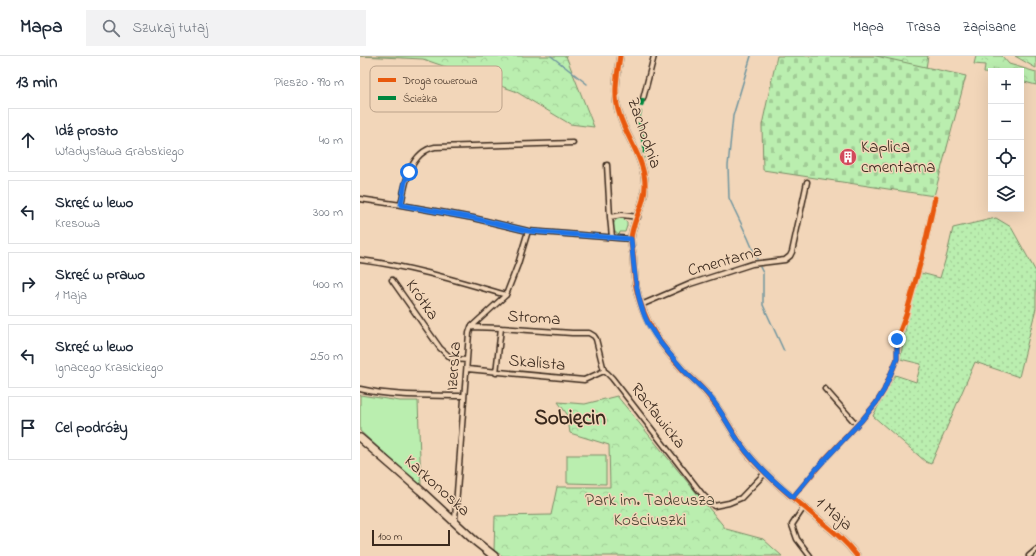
<!DOCTYPE html>
<html lang="pl">
<head>
<meta charset="utf-8">
<style>
	:root { --surface:#fff; --page:#f2f2f3; --text:#1f2937; --muted:#747a83; --line:#e0e1e3 }
	body { margin:0; font-family:"Indie Flower",sans-serif; background:var(--page); color:var(--text) }
	.controls { position:absolute; right:12px; top:12px; display:grid; overflow:hidden; border-radius:0px; box-shadow:0 4px 16px #0002 }
	.controls button { width:36px; height:36px; display:grid; place-items:center; padding:0; border:0; border-bottom:1px solid var(--line); background:var(--surface); color:var(--text); font:20px sans-serif }
	.scale { position:absolute; left:12px; bottom:10px; width:78px; box-sizing:border-box; padding-left:4px; border:2px solid #3b2a1e; border-top:0; font-size:11px; line-height:14px; white-space:nowrap; color:#3b2a1e; -webkit-text-stroke:3px #f2d6b9; paint-order:stroke }
	.stop { position:absolute; width:12px; height:12px; margin:-9px; border:3px solid #1a73e8; border-radius:50%; background:#fff }
	.stop.end { background:#1a73e8; border-color:#fff; box-shadow:0 1px 4px #0008 }
	.list { margin:0; padding:0; list-style:none }
	h2 { display:flex; justify-content:space-between; align-items:center; height:52px; margin:0; padding:0 16px; font-size:17px }
	h2 small { font-size:13px; font-weight:400; color:var(--muted) }
	.list li { display:grid; grid-template-columns:26px 1fr auto; gap:12px; align-items:center; box-sizing:border-box; height:64px; margin:0 8px 8px; padding:0 8px; border:1px solid var(--line); border-radius:0px }
	.list b { display:block; font-size:15px; white-space:nowrap }
	.list p { margin:0; font-size:13px; white-space:nowrap; color:var(--muted) }
	.list em { font-size:13px; font-style:normal; color:var(--muted) }
	.icon { flex:none; width:22px; height:22px; fill:none; stroke:currentColor; stroke-width:2; stroke-linecap:round; stroke-linejoin:round }
	.map { position:relative; flex:none; width:676px; height:500px; overflow:hidden }
	header { display:flex; align-items:center; gap:24px; box-sizing:border-box; height:56px; padding:0 20px; background:var(--surface); border-bottom:1px solid var(--line) }
	header strong { font-size:19px }
	nav { display:flex; gap:22px; margin-inline-start:auto; font-size:14px }
	.search { width:280px; height:36px; background:var(--page); display:flex; align-items:center; gap:10px; box-sizing:border-box; padding:0 14px; border-radius:0px; color:var(--muted); font-size:15px }
	main { display:flex }
	aside { flex:1; background:var(--surface) }
	.map>svg:first-child { display:block }
	.grass { fill:#baeeaf; stroke:#7a8c66 }
	.forest { fill:url(#forest-crowns); stroke:#7a8c66 }
	.cemetery { fill:url(#cemetery-stones); stroke:#7a8c66 }
	.garden { fill:url(#garden-dots); stroke:#7a8c66 }
	.lines { fill:none; stroke-linecap:round; stroke-linejoin:round }
	.stream { stroke:#70959f; stroke-width:1.5 }
	.minor-casing { stroke:#3b2a1e; stroke-width:7 }
	.tertiary-casing { stroke:#3b2a1e; stroke-width:8 }
	.primary-casing { stroke:#3b2a1e; stroke-width:10 }
	.minor { stroke:#f2d6b9; stroke-width:4 }
	.tertiary { stroke:#f2d6b9; stroke-width:5 }
	.primary { stroke:#f2d6b9; stroke-width:7 }
	.quiet { stroke:#00873e; stroke-width:4; stroke-dasharray:8 4; stroke-linecap:butt }
	.cycleway-casing { stroke:#f2d6b9; stroke-width:8 }
	.cycleway { stroke:#e8590c; stroke-width:5 }
	.route { stroke:#1a73e8; stroke-width:5 }
	.labels { text-anchor:middle; dominant-baseline:central; stroke-width:3; stroke-linejoin:round; paint-order:stroke }
	.street-label { font-size:17px; fill:#3b2a1e; stroke:#f2d6b9 }
	.poi-label { font-size:17px; fill:#3b2a1e; stroke:#f2d6b9; text-anchor:start }
	.park-label { font-size:17px; fill:#4e4734; stroke:#f2d6b9 }
	.district-label { font-size:21px; font-weight:bold; fill:#3b2a1e; stroke:#f2d6b9 }
	.key { fill:#f2d6b9; stroke:#bba28a; stroke-width:1 }
	.key-label { font-size:11px; fill:#3b2a1e }
</style>
</head>
<body>
<header>
<strong>Mapa</strong>
<div class="search"><svg class="icon" aria-label="search" viewBox="0 0 24 24"><circle cx="10" cy="10" r="6"/><path d="M15 15l6 6"/></svg>Szukaj tutaj</div>
<nav><a>Mapa</a><a>Trasa</a><a>Zapisane</a></nav>
</header>
<main>
<aside>
<h2>13 min<small>Pieszo · 990 m</small></h2>
<ul class="list">
<li><svg class="icon" aria-label="ahead" viewBox="0 0 24 24"><path d="M12 20V5M6 11l6-6 6 6"/></svg><div><b>Idź prosto</b><p>Władysława Grabskiego</p></div><em>40 m</em></li>
<li><svg class="icon" aria-label="left" viewBox="0 0 24 24"><path d="M17 20v-9H6M10 6l-5 5 5 5"/></svg><div><b>Skręć w lewo</b><p>Kresowa</p></div><em>300 m</em></li>
<li><svg class="icon" aria-label="right" viewBox="0 0 24 24"><path d="M7 20v-9h11M14 6l5 5-5 5"/></svg><div><b>Skręć w prawo</b><p>1 Maja</p></div><em>400 m</em></li>
<li><svg class="icon" aria-label="left" viewBox="0 0 24 24"><path d="M17 20v-9H6M10 6l-5 5 5 5"/></svg><div><b>Skręć w lewo</b><p>Ignacego Krasickiego</p></div><em>250 m</em></li>
<li><svg class="icon" aria-label="arrive" viewBox="0 0 24 24"><path d="M6 21V4h12l-3 4 3 4H6"/></svg><div><b>Cel podróży</b></div></li>
</ul>
</aside>
<div class="map">
<svg width="676" height="500" viewBox="0 0 676 500">
	<defs>
		<pattern id="forest-crowns" width="20" height="18" patternUnits="userSpaceOnUse"><rect width="20" height="18" fill="#baeeaf"/><path d="M2 6a3 3 0 1 1 6 0M12 15a3 3 0 1 1 6 0" fill="none" stroke="#a1cc96"/></pattern>
		<pattern id="cemetery-stones" width="16" height="16" patternUnits="userSpaceOnUse"><rect width="16" height="16" fill="#baeeaf"/><path d="M2 7V4a2 2 0 0 1 4 0v3zM10 15v-3a2 2 0 0 1 4 0v3z" fill="#a1cc96"/></pattern>
		<pattern id="garden-dots" width="8" height="8" patternUnits="userSpaceOnUse"><rect width="8" height="8" fill="#baeeaf"/><path d="M2 2h.1M6 6h.1" fill="none" stroke="#a1cc96" stroke-width="1.8" stroke-linecap="round"/></pattern>
	</defs>
	<rect width="100%" height="100%" fill="#f2d6b9"/>
	<filter id="ink" filterUnits="userSpaceOnUse"><feTurbulence type="fractalNoise" baseFrequency=".025" numOctaves="2"/><feDisplacementMap in="SourceGraphic" scale="8" xChannelSelector="R" yChannelSelector="G"/><feConvolveMatrix kernelMatrix="1 2 1 2 8 2 1 2 1" color-interpolation-filters="sRGB"/></filter>
	<g filter="url(#ink)">
		<path class="grass" d="M260 161H264V164L267 166V170L265 176H260L259 179C250 174 252 165 260 161Z
			M0 339 40 345H58L61 430 0 375Z
			M207 399H246V428L207 427Z"/>
		<path class="forest" d="M0 0H206L234 71 210 68 155 35 63 3Z
			M491 0H568L566 12Z
			M616 0H642L649 8 676 16V29L661 25V15H631V18L624 17 625 9 614 8Z
			M655 0H676V12L674 11Z
			M257 340 366 473 403 483 422 500H143L134 495 135 460 191 459 197 431H250L249 389 210 377 207 358 198 346 225 348Z"/>
		<path class="cemetery" d="M417 0H516L606 20 574 140 403 114 402 69Z"/>
		<path class="garden" d="M636 162 651 171 676 216V252L659 321 615 306 571 408 566 406 513 360 535 319 556 326 561 308 540 303 547 265 561 217 580 222 587 198 593 172Z"/>
		<g class="lines">
			<path class="stream" d="M191 0 227 28
				M391 0 373 60 368 110 369 142 388 182 397 203
				M400 211 403 217V249L424 295"/>
			<defs>
				<path id="minor" d="M283 43 294 0
					M247 109 250 161
					M0 143 41 149 86 157 113 162 168 175 271 183
					M41 149C45 127 50 96 75 91L213 87
					M252 181 250 161 262 159 278 161
					M0 204C49 210 98 225 146 239
					M32 224 80 292 92 303 107 304
					M281 249 330 228 392 208 425 204 430 200 432 196 447 126
					M111 271 141 272 212 277H229L234 280 236 283 244 315 247 317 252 322 342 438 354 450 369 447 381 442 405 417
					M107 313 224 324 244 315
					M136 317 141 272
					M0 333C34 341 70 339 104 340
					M465 333 497 369
					M433 441 465 403 502 364 516 347 524 334 537 303V283L546 259 562 201 575 142
					M444 451 432 469 437 483 450 500
					M94 466 95 463 109 277 111 271 146 239 158 208 168 175
					M669 500 676 494"/>
				<path id="tertiary" d="M260 0C257 19 253 39 259 57 266 81 284 102 285 127 286 149 272 164 271 183 271 187 272 193 273 198 274 209 274 220 276 231 283 264 300 289 323 314 332 323 343 331 350 342 362 356 370 372 380 387 389 401 400 412 412 423 422 433 433 442 444 451 462 467 482 480 497 500"/>
				<path id="primary" d="M0 382 60 434 115 485 134 500"/>
			</defs>
			<use href="#minor" class="minor-casing"/>
			<use href="#tertiary" class="tertiary-casing"/>
			<use href="#primary" class="primary-casing"/>
			<use href="#minor" class="minor"/>
			<use href="#tertiary" class="tertiary"/>
			<use href="#primary" class="primary"/>
			<path class="quiet" d="M283 43 278 63 285 92 284 102"/>
			<defs>
				<path id="cycleway" d="M260 0C257 19 253 39 259 57 266 81 284 102 285 127 286 149 272 164 271 183 271 187 272 193 273 198 274 209 274 220 276 231 283 264 300 289 323 314 332 323 343 331 350 342 362 356 370 372 380 387 389 401 400 412 412 423 422 433 433 442 444 451 462 467 482 480 497 500
					M433 441 465 403 502 364 516 347 524 334 537 303V283L546 259 562 201 575 142"/>
			</defs>
			<use href="#cycleway" class="cycleway-casing"/>
			<use href="#cycleway" class="cycleway"/>
		</g>
	</g>
	<g class="lines" filter="url(#ink)">
		<path class="route" d="M49 116 45 126 41 149 113 162 168 175 271 183C274 209 275 236 285 261 293 280 307 295 320 310 329 321 341 330 350 341 362 355 369 372 380 387 395 408 413 425 433 441L457 412 502 364 516 347 524 334 537 303V283"/>
	</g>
	<defs>
		<symbol id="building-disc" viewBox="-11 -11 22 22"><circle r="9.5" fill="#d1495b" stroke="#f2d6b9"/><path d="M-4-6H4V6H1V3H-1V6H-4ZM-2.5-4.3h1.7v1.8h-1.7ZM.8-4.3h1.7v1.8H.8ZM-2.5-1h1.7V.8h-1.7ZM.8-1h1.7V.8H.8Z" fill="#fff"/></symbol>
	</defs>
	<g fill-rule="evenodd">
		<use href="#building-disc" x="478" y="91" width="20" height="20"/>
	</g>
	<g class="labels">
		<g class="street-label">
			<text transform="translate(284 77) rotate(71)">Zachodnia</text>
			<text transform="translate(365 205) rotate(-16)">Cmentarna</text>
			<text transform="translate(62 244) rotate(55)">Krótka</text>
			<text transform="translate(174 262) rotate(4)">Stroma</text>
			<text transform="translate(177 307) rotate(5)">Skalista</text>
			<text transform="translate(94 310) rotate(-86)">Izerska</text>
			<text transform="translate(298 360) rotate(52)">Racławicka</text>
			<text transform="translate(77 430) rotate(42)">Karkonoska</text>
			<text transform="translate(474 458) rotate(40)">1 Maja</text>
		</g>
		<g class="poi-label">
			<text x="501" y="91">Kaplica<tspan x="501" dy="20">cmentarna</tspan></text>
		</g>
		<g class="park-label">
			<text x="290" y="444">Park im. Tadeusza<tspan x="290" dy="20">Kościuszki</tspan></text>
		</g>
		<g class="district-label">
			<text x="210" y="363">Sobięcin</text>
		</g>
	</g>
	<rect x="10" y="10" width="132" height="46" rx="6" class="key"/>
	<rect x="18" y="22" width="18" height="4" fill="#e8590c"/>
	<rect x="18" y="40" width="18" height="4" fill="#00873e"/>
	<g class="key-label">
		<text x="43" y="28">Droga rowerowa</text>
		<text x="43" y="46">Ścieżka</text>
	</g>
</svg>
<div class="controls">
<button>+</button>
<button>−</button>
<button><svg class="icon" aria-label="locate" viewBox="0 0 24 24"><circle cx="12" cy="12" r="6"/><path d="M12 2v4M12 18v4M2 12h4M18 12h4"/></svg></button>
<button><svg class="icon" aria-label="layers" viewBox="0 0 24 24"><path d="M12 4l9 5-9 5-9-5zM3 14l9 5 9-5"/></svg></button>
</div>
<div class="scale">100 m</div>
<div class="stop" style="left:49px;top:116px"></div>
<div class="stop end" style="left:537px;top:283px"></div>
</div>
</main>
</body>
</html>
